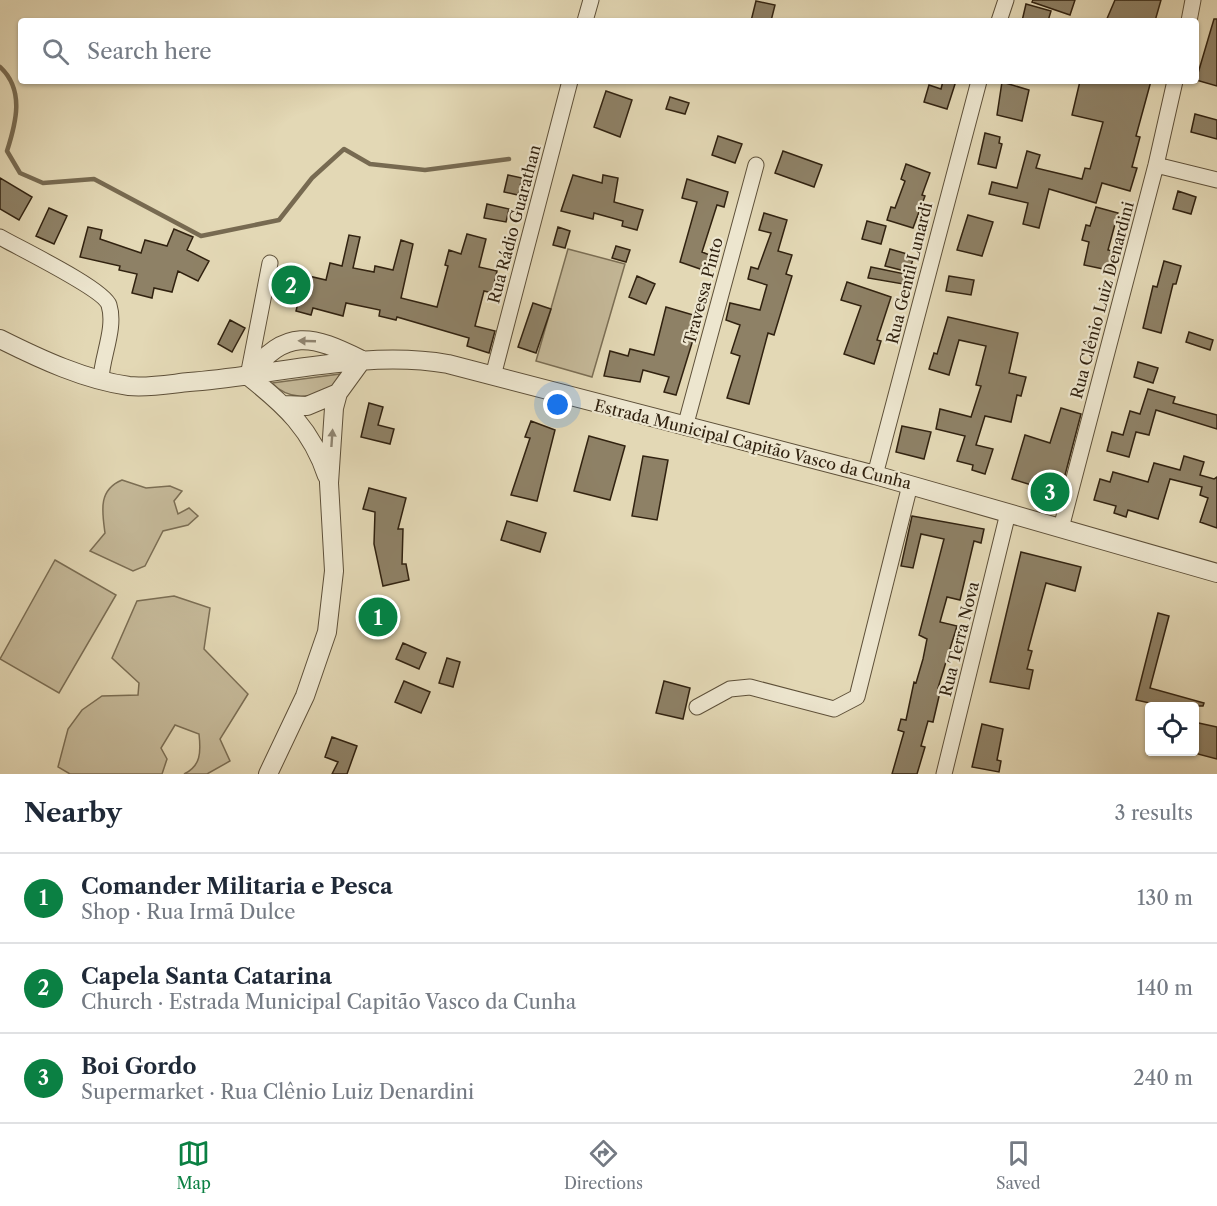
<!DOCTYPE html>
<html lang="en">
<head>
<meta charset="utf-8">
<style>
	:root { --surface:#fff; --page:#f6f6f7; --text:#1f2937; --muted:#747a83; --line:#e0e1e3; --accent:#0b8043 }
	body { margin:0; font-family:"Libre Caslon Text",serif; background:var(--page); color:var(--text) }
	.controls { position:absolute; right:18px; bottom:18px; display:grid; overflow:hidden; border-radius:6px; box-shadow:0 2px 4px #0004 }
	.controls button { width:54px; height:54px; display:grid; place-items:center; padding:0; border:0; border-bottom:2px solid var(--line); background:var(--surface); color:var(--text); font:30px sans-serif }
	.you { position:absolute; left:558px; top:405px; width:21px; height:21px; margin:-15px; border:4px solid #fff; border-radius:50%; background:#1a73e8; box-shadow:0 0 0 9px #1a73e833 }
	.badge { display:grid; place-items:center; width:39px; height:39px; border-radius:50%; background:var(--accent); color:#fff; font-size:20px; font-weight:700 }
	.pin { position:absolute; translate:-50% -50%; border:3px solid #fff; box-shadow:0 2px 6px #0006 }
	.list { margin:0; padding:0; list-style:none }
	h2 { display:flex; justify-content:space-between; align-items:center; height:78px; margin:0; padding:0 24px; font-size:26px }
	h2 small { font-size:20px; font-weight:400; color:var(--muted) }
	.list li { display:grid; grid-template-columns:39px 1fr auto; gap:18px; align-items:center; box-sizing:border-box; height:90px; padding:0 24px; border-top:2px solid var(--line) }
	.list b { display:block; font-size:22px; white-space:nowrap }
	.list p { margin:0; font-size:20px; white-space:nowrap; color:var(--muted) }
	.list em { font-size:20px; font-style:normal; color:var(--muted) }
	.icon { flex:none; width:33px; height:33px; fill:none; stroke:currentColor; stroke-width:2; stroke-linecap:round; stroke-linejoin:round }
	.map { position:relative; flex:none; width:1217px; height:774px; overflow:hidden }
	.search { position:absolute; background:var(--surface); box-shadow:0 2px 4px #0004; left:18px; right:18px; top:18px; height:66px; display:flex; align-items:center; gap:15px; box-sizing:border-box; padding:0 21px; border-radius:6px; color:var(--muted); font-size:22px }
	.sheet { height:348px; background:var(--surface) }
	nav { display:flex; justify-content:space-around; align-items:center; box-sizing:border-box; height:84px; border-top:2px solid var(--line); background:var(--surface); font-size:16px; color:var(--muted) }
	nav a { display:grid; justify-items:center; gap:3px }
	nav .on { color:var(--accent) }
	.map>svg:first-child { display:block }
	.green { fill:#c5b999; stroke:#7b6e54; stroke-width:1.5 }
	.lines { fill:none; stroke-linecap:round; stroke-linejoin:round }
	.stream { stroke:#776a51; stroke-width:4.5 }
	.building { fill:#8e8166; stroke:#312210; stroke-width:1.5 }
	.minor-casing { stroke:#5e5039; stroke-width:17 }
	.tertiary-casing { stroke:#5e5039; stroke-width:20 }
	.minor { stroke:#ede6cf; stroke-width:15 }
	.tertiary { stroke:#ede6cf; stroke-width:18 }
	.oneway { fill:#8f8470 }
	.labels { text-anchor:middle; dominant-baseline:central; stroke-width:4.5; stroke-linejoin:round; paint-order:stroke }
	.street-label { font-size:16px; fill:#312210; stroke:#ede6cf }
</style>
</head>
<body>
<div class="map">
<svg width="1217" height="774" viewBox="0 0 1217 774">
	<rect width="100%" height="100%" fill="#e3d8b5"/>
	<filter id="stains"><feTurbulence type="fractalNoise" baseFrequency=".00333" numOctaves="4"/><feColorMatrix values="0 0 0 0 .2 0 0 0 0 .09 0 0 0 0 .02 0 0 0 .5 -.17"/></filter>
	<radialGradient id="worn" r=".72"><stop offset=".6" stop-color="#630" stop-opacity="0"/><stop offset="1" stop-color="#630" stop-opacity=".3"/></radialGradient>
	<path class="green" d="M568 249 625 264 592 377 536 361Z
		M340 374 332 389C310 398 289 401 272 383Z
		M122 480 146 488 170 486 182 491 174 501 178 514 189 508 198 516 188 525 163 531 145 566 133 571 90 551 105 533C102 511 98 490 122 480Z
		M55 560 116 595 59 693 0 659Z
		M174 596 210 608 204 649 248 694 220 739 230 761 207 774H184C201 766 201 752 199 734L175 725 161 748 167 759 162 774H70L58 767 68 729 82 710 102 696 138 695 139 683 112 658 137 601Z"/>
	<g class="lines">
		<path class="stream" d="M0 67C25 90 16 123 7 151L20 173 43 183 94 179 201 236 279 220 312 178 344 149 370 164 425 170 509 159"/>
	</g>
	<path class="building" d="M1033 0H1075L1070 15 1032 2Z
		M1115 0H1161L1155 21H1106Z
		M756 1 775 5 771 21H751Z
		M1026 4 1051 11 1048 21H1022Z
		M1214 19H1217V86L1196 80Z
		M943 81H956L947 109 924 102 929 85 941 89Z
		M1080 81H1151L1136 136 1140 137 1132 167 1137 168 1130 191 1102 183 1096 203 1049 189 1039 228 1023 224 1028 203 989 194 992 182 1017 188 1027 151 1040 155 1036 168 1082 179 1085 168 1090 169 1103 122 1072 115Z
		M1002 82 1029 90 1022 121 997 115Z
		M606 91 632 100 620 137 594 127Z
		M670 97 689 103 685 114 666 109Z
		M1195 114 1217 120V139L1191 132Z
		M985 133 1000 137 999 143 1002 144 996 168 978 164Z
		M718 136 742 144 735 163 712 155Z
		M783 151 822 165 814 187 775 173Z
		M906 164 930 173 922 195 925 196 913 228 887 220 891 207 895 208 905 181 901 179Z
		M508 175 522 178 518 195 504 192Z
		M573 175 602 183 603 175 618 178 614 202 643 210 637 230 622 226 623 221 594 213 593 219 561 211Z
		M0 178 32 197 19 220 0 209Z
		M687 179 728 192 724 207 717 205 702 252 712 256 706 271 680 262 697 202 682 198Z
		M1178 191 1196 197 1191 214 1173 209Z
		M487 204 509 209 506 222 484 218Z
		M1096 207 1118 213 1108 250 1117 252 1113 271 1084 265 1089 242 1082 240 1086 225 1090 226Z
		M49 208 67 216 54 244 36 236Z
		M764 213 787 220 778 251 792 255 786 274 792 276 774 335 768 333 749 404 727 398 740 356 731 353 740 325 726 320 730 303 760 310 767 285 748 279 751 267 758 269 771 233 759 230Z
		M968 215 993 222 982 256 957 250Z
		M867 221 886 226 881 244 862 239Z
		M88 227 102 230 100 239 141 253 145 240 167 246 174 229 193 237 187 250 209 261 198 281 178 271 172 292 154 288 152 298 132 293 137 274 119 270 120 266 80 257Z
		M558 227 570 231 565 248 553 245Z
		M467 234 486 239 479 267 497 271 492 293 484 291 475 326 495 331 489 353 467 346 469 338 397 317 396 320 379 316 380 310 346 303 343 316 313 308 311 315 296 311 299 299 281 295 287 271 326 280 330 263 342 266 349 235 360 237 353 268 374 272 375 266 393 270 401 240 413 244 401 298 437 307 448 266 445 265 449 250 461 254Z
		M616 246 630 250 626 262 612 258Z
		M890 249 914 256 909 272 885 266Z
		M1164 261 1181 266 1176 284H1173L1161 333 1143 328 1153 286 1157 287Z
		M871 267 905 274 903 284 868 278Z
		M637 276 655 284 646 304 629 297Z
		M949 276 974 280 971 295 946 291Z
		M847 282 891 297 877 340 881 341 874 364 844 354 861 306 841 300Z
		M533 303 551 309 536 353 518 347Z
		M666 307 700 317 676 395 664 392 669 377 643 370 640 382 604 376 610 351 628 356 630 349 654 355Z
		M948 317 1018 333 1009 373 1026 377 1021 396 1017 395 1011 422 985 416 976 445 993 449 985 474 972 470 973 465 957 461 965 436 936 429 940 409 971 417 981 386 976 385 986 346 959 340 949 375 929 369 934 353 937 354Z
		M230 320 245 328 232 352 218 344Z
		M1189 332 1213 340 1210 350 1186 342Z
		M1138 362 1158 368 1153 383 1134 377Z
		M1148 389 1175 397 1173 403 1217 415V429L1156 410 1149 435 1136 432 1129 457 1107 451 1112 432 1123 435 1130 411 1140 414Z
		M369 403 383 407 378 425 394 429 390 444 361 437Z
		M1061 408 1081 414 1059 498 1036 492 1038 487 1012 479 1025 435 1050 443Z
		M531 421 555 430 537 501 511 495 530 438 525 437Z
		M902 426 931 432 924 459 896 452Z
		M589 436 625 446 610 500 574 491Z
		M643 456 668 460 657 520 632 516Z
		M1184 456 1204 462 1200 475 1214 479 1217 477V528L1200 522 1208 498 1200 495 1202 487 1170 479 1158 519 1128 510 1126 517 1114 513 1116 506 1094 500 1100 479 1110 482 1113 472 1148 482 1154 463 1180 470Z
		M369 488 406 498 398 529H403L402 564H406L409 580 383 586 374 544 375 512 363 509Z
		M912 516 984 529 981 543 974 541 960 600 947 597 940 622 957 626 938 688H941L933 722 928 721 921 746 925 747 917 774H892L904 732 898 730 901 719 906 720 914 682 916 683 923 659 927 639 919 635 944 539 921 534 913 568 901 566Z
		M507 521 546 533 540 552 501 540Z
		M1021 552 1081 567 1075 591 1046 583 1028 650 1032 651 1027 669 1033 670 1029 689 990 682Z
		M1158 613 1169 616 1150 688 1204 703 1203 706H1163L1136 700Z
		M403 643 426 653 419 669 396 659Z
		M447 658 460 662 453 687 439 683Z
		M404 681 430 692 421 713 395 702Z
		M664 681 690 688 683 719 656 713Z
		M1194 722 1217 727V759L1194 753Z
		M982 724 1003 729 997 760 1001 761 999 772 972 767Z
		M332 737 357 746 347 774H332L338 762 325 757Z"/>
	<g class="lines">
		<defs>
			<path id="minor" d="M585 21 591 0
				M999 21 1006 0
				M1189 21 1193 0
				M1156 165 1217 180
				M0 237C19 248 104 289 109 305 116 328 102 356 101 379
				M248 376 270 263
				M493 376 570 81
				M685 427 756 165
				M875 475 979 81
				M1061 528 1156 165 1175 81
				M697 707 730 689 750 687 834 709 857 697 910 485
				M944 774 1008 513"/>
			<path id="tertiary" d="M0 339C40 359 85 380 129 386 148 388 170 384 189 382 274 376 363 349 448 364L875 475 1217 573
				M248 376C285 405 312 430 327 476
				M248 376C287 327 311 335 362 360
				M285 405 307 406 338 393
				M268 774 305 696 327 632 334 571 329 483 334 408 338 393 362 360"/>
		</defs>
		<use href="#minor" class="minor-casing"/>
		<use href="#tertiary" class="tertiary-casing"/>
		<use href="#minor" class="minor"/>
		<use href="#tertiary" class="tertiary"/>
	</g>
	<defs><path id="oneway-solid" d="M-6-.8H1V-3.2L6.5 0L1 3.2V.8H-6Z" transform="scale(1.5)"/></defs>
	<g class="oneway">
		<use href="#oneway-solid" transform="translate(307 341) rotate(-178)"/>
		<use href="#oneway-solid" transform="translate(332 438) rotate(-86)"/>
	</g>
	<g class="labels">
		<g class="street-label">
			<text transform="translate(514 224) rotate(-75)">Rua Rádio Guarathan</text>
			<text transform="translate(909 273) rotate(-76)">Rua Gentil Lunardi</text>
			<text transform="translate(703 291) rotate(-75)">Travessa Pinto</text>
			<text transform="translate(1102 300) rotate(-75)">Rua Clênio Luiz Denardini</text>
			<text transform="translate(753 444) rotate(14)">Estrada Municipal Capitão Vasco da Cunha</text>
			<text transform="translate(959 639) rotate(-76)">Rua Terra Nova</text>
		</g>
	</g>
	<rect width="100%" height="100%" filter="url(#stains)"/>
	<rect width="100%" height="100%" fill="url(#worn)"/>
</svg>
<div class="controls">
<button><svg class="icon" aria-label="locate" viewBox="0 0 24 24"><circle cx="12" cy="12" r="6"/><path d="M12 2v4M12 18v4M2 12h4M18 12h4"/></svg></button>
</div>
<div class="you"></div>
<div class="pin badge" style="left:378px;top:617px">1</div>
<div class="pin badge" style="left:291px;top:285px">2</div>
<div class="pin badge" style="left:1050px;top:492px">3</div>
<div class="search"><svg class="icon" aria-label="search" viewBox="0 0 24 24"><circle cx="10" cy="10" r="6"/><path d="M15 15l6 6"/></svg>Search here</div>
</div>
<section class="sheet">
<h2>Nearby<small>3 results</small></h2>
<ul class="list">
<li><span class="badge">1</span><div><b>Comander Militaria e Pesca</b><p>Shop · Rua Irmã Dulce</p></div><em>130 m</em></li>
<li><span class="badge">2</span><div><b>Capela Santa Catarina</b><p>Church · Estrada Municipal Capitão Vasco da Cunha</p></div><em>140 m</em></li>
<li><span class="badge">3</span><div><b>Boi Gordo</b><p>Supermarket · Rua Clênio Luiz Denardini</p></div><em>240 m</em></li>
</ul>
</section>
<nav>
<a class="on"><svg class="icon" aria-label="map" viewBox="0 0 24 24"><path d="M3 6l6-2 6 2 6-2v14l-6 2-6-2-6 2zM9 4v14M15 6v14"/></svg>Map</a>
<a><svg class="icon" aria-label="directions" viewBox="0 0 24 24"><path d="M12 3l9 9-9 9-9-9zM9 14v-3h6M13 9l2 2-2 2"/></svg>Directions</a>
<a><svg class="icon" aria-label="saved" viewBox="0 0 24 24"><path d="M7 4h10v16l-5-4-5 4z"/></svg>Saved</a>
</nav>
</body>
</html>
